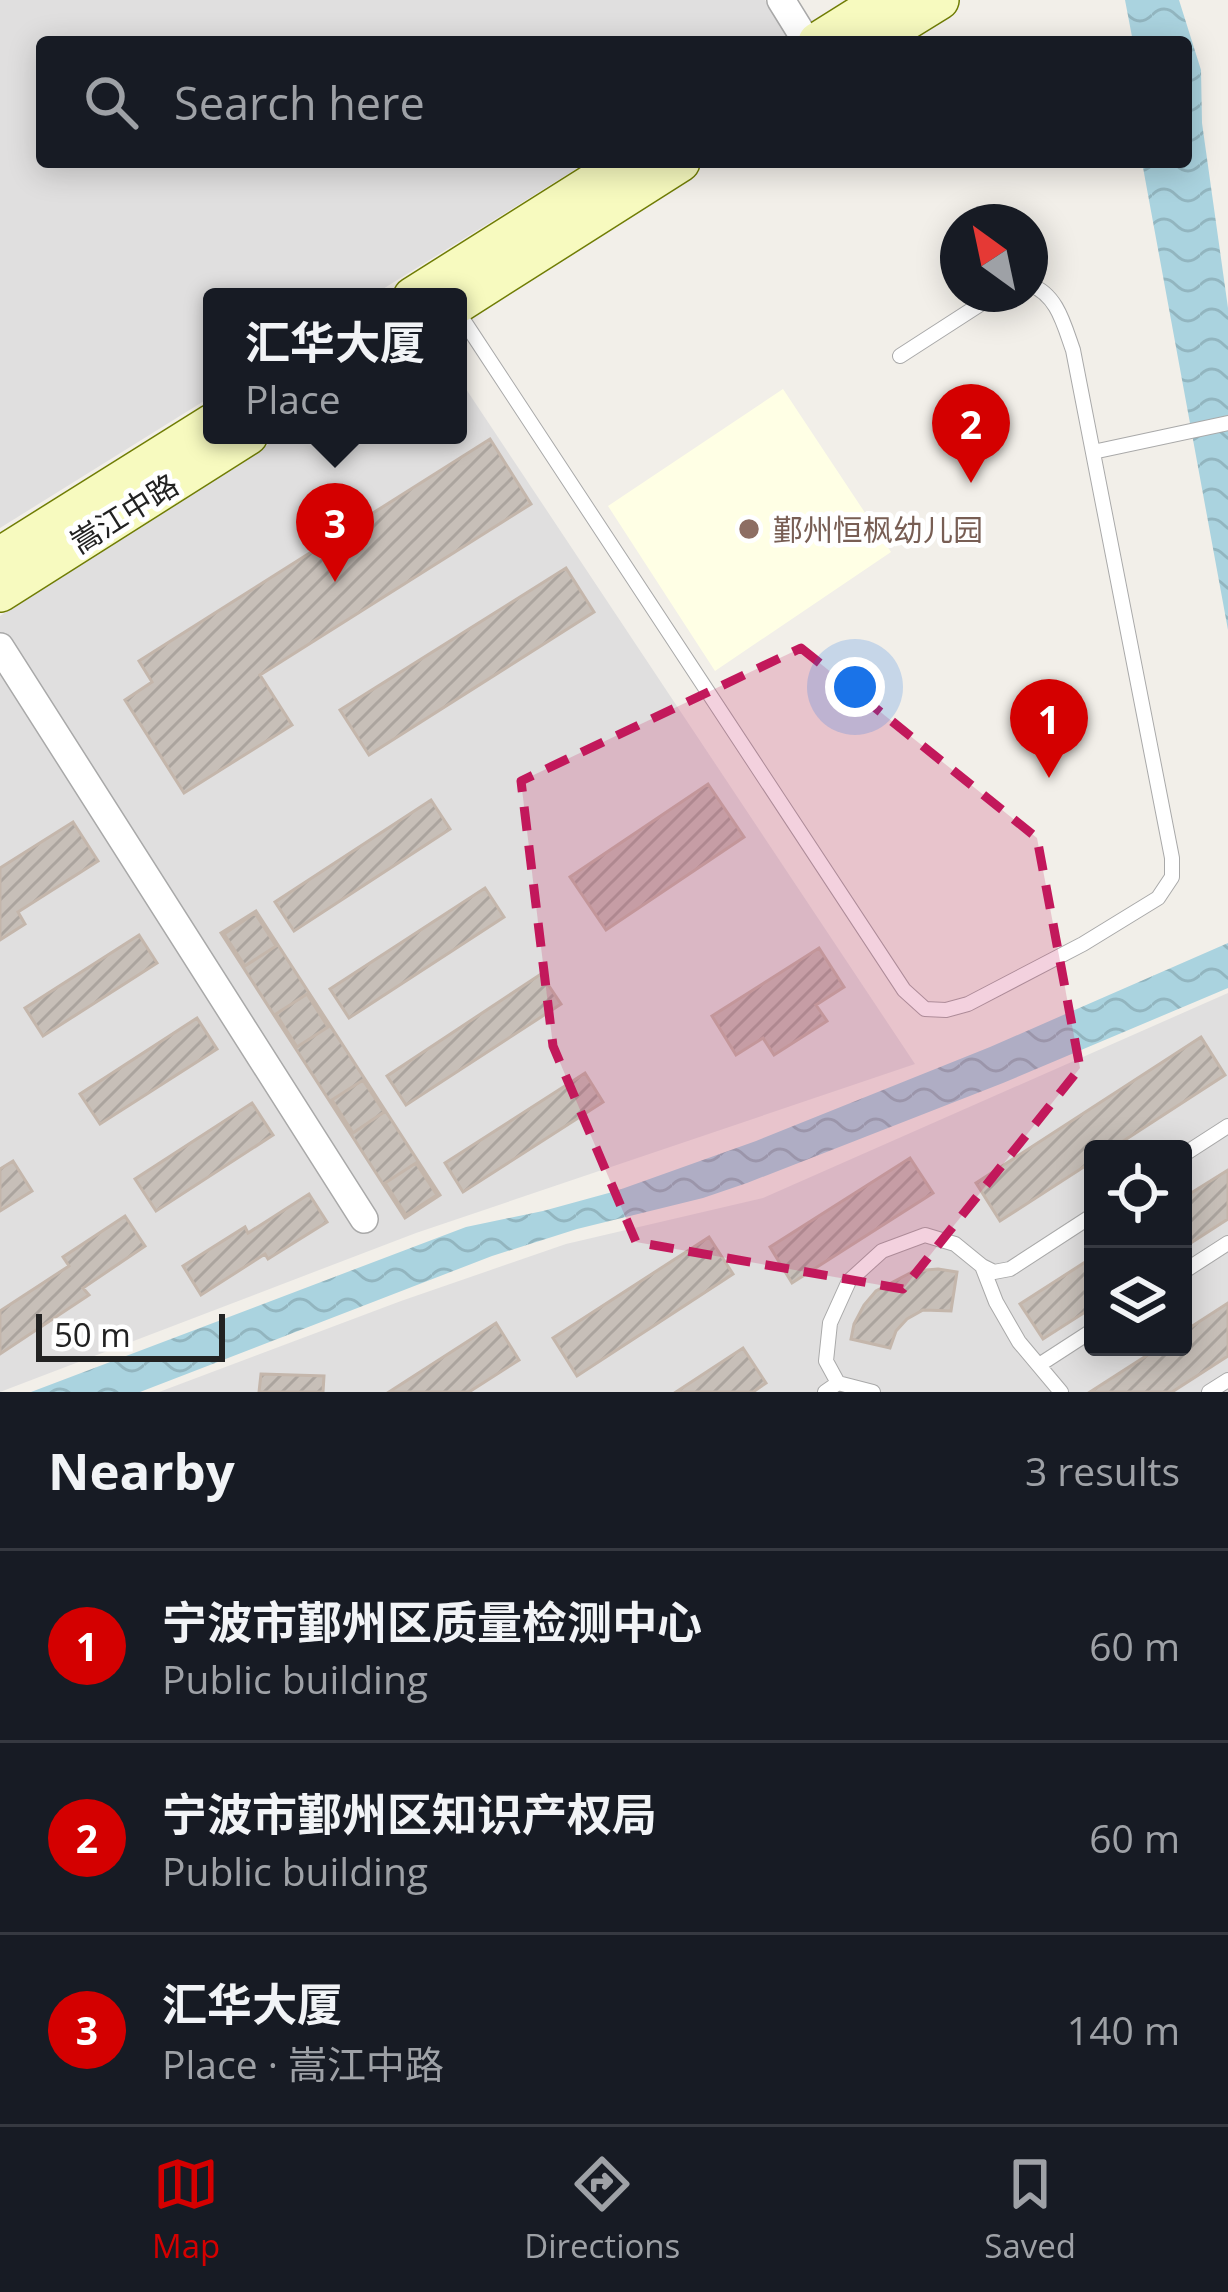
<!DOCTYPE html>
<html lang="en">
<head>
<meta charset="utf-8">
<style>
	:root { --surface:#171b24; --page:#242831; --text:#f1f3f6; --muted:#9ea1a6; --line:#363941; --accent:#d40000 }
	body { margin:0; font-family:"Open Sans","Noto Sans SC",sans-serif; background:var(--page); color:var(--text) }
	.controls { position:absolute; right:36px; bottom:36px; display:grid; overflow:hidden; border-radius:12px; box-shadow:0 6px 30px #0003 }
	.controls button { width:108px; height:108px; display:grid; place-items:center; padding:0; border:0; border-bottom:3px solid var(--line); background:var(--surface); color:var(--text); font:60px sans-serif }
	.compass { position:absolute; left:940px; top:204px; width:108px; height:108px; border-radius:50%; background:var(--surface); box-shadow:0 6px 30px #0003; rotate:327deg }
	.scale { position:absolute; left:36px; bottom:30px; width:189px; box-sizing:border-box; padding-left:12px; border:6px solid #222; border-top:0; font-size:33px; line-height:42px; white-space:nowrap; color:#222; -webkit-text-stroke:9px #fff; paint-order:stroke }
	.you { position:absolute; left:855px; top:687px; width:42px; height:42px; margin:-30px; border:9px solid #fff; border-radius:50%; background:#1a73e8; box-shadow:0 0 0 18px #1a73e833 }
	.badge { display:grid; place-items:center; width:78px; height:78px; border-radius:50%; background:var(--accent); color:#fff; font-size:39px; font-weight:700 }
	.pin { position:absolute; translate:-50% -99px; filter:drop-shadow(0 3px 6px #0008) }
	.pin::after { content:''; position:absolute; top:63px; width:42px; height:36px; background:inherit; clip-path:polygon(0 0,100% 0,50% 100%) }
	.popup { position:absolute; left:203px; top:288px; width:264px; height:156px; box-sizing:border-box; display:grid; place-content:center; border-radius:12px; background:var(--surface); filter:drop-shadow(0 3px 9px #0005); font-size:39px; white-space:nowrap; color:var(--muted) }
	.popup b { font-size:45px; color:var(--text) }
	.popup::after { content:''; position:absolute; left:50%; top:100%; margin-left:-24px; border:24px solid transparent; border-top-color:var(--surface) }
	.list { margin:0; padding:0; list-style:none }
	h2 { display:flex; justify-content:space-between; align-items:center; height:156px; margin:0; padding:0 48px; font-size:51px }
	h2 small { font-size:39px; font-weight:400; color:var(--muted) }
	.list li { display:grid; grid-template-columns:78px 1fr auto; gap:36px; align-items:center; box-sizing:border-box; height:192px; padding:0 48px; border-top:3px solid var(--line) }
	.list b { display:block; font-size:45px; white-space:nowrap }
	.list p { margin:0; font-size:39px; white-space:nowrap; color:var(--muted) }
	.list em { font-size:39px; font-style:normal; color:var(--muted) }
	.icon { flex:none; width:66px; height:66px; fill:none; stroke:currentColor; stroke-width:2; stroke-linecap:round; stroke-linejoin:round }
	.map { position:relative; flex:none; width:1228px; height:1392px; overflow:hidden }
	.search { position:absolute; background:var(--surface); box-shadow:0 6px 30px #0003; left:36px; right:36px; top:36px; height:132px; display:flex; align-items:center; gap:30px; box-sizing:border-box; padding:0 42px; border-radius:12px; color:var(--muted); font-size:45px }
	.sheet { height:732px; background:var(--surface) }
	nav { display:flex; justify-content:space-around; align-items:center; box-sizing:border-box; height:168px; border-top:3px solid var(--line); background:var(--surface); font-size:33px; color:var(--muted) }
	nav a { display:grid; justify-items:center; gap:6px }
	nav .on { color:var(--accent) }
	.map>svg:first-child { display:block }
	.residential { fill:#e0dfdf; fill-rule:evenodd }
	.education { fill:#ffffe5 }
	.water { fill:url(#water-waves) }
	.building { fill:url(#building-hatch); stroke:#c4b6ab; stroke-width:3 }
	.lines { fill:none; stroke-linecap:round; stroke-linejoin:round }
	.lane-casing { stroke:#a9a9a9; stroke-width:16 }
	.street-casing { stroke:#a9a9a9; stroke-width:30 }
	.secondary-casing { stroke:#707d05; stroke-width:42 }
	.lane { stroke:#fff; stroke-width:14 }
	.street { stroke:#fff; stroke-width:27 }
	.secondary { stroke:#f7fabf; stroke-width:39 }
	.marked { fill:#c2185b; fill-opacity:0.2; stroke:#c2185b; stroke-width:9; stroke-dasharray:24 15; stroke-linejoin:round }
	.education-dot { fill:#8d6e63; stroke:#fff; stroke-width:4.5 }
	.labels { text-anchor:middle; dominant-baseline:central; stroke-width:10; stroke-linejoin:round; paint-order:stroke }
	.street-label { font-size:30px; fill:#222; stroke:#fff }
	.education-label { font-size:30px; fill:#785e54; stroke:#fff; text-anchor:start }
</style>
</head>
<body>
<div class="map">
<svg width="1228" height="1392" viewBox="0 0 1228 1392">
	<defs>
		<pattern id="water-waves" width="16" height="10" patternUnits="userSpaceOnUse" patternTransform="scale(3)"><rect width="16" height="10" fill="#aad3df"/><path d="M0 5q4-4 8 0t8 0" fill="none" stroke="#92b5bf"/></pattern>
		<pattern id="building-hatch" width="6" height="6" patternUnits="userSpaceOnUse" patternTransform="scale(3)"><rect width="6" height="6" fill="#c7bfb8"/><path d="M-1 1l2-2M0 6l6-6M5 7l2-2" fill="none" stroke="#aba49e"/></pattern>
	</defs>
	<rect width="100%" height="100%" fill="#f2efe9"/>
	<path class="residential" d="M0 0H765L788 37 779 42H42V162H587L370 297H212V396L0 528Z
		M458 377 915 1064 416 1233 0 1392V616L283 435H458Z
		M1228 993V1392H159L401 1301 566 1244 763 1198ZM1093 1149H1183V1347H1093Z"/>
	<path class="education" d="M783 389 891 552 715 671 608 506Z"/>
	<path class="water" d="M1125 0H1179L1201 70 1202 123 1228 308V630L1142 162H1186V42H1133Z
		M1228 943V988L1003 1083 747 1183 703 1198 577 1229 492 1256 140 1392H31L466 1227 543 1211 616 1191 756 1141 990 1047Z"/>
	<path class="building" d="M490 439 531 504 260 675 292 725 184 793 125 700 152 682 139 661Z
		M566 568 594 612 369 755 340 710Z
		M708 784 744 837 606 930 570 877Z
		M431 800 450 829 294 931 275 902Z
		M73 822 98 861 18 912 25 924 0 940V868Z
		M485 888 504 917 349 1018 330 989Z
		M256 911 440 1195 405 1218 221 933Z
		M255 913 276 946 245 966 224 934Z
		M139 935 157 963 43 1036 25 1008Z
		M819 948 844 987 816 1005 827 1021 774 1055 763 1038 736 1055 712 1016Z
		M541 974 561 1004 406 1105 387 1076Z
		M307 994 328 1027 297 1047 276 1014Z
		M197 1018 217 1049 100 1124 80 1094Z
		M1201 1037 1225 1075 1111 1149H1093V1161L1000 1221 976 1183Z
		M585 1073 603 1102 463 1192 445 1163Z
		M363 1080 384 1112 353 1133 332 1100Z
		M252 1103 273 1135 156 1211 135 1179Z
		M910 1158 933 1193 792 1283 770 1247Z
		M13 1161 32 1191 0 1211V1169Z
		M416 1163 437 1195 406 1215 385 1183Z
		M1228 1170V1219L1183 1248V1198Z
		M309 1194 327 1222 268 1259 265 1254 201 1295 183 1266 245 1227 248 1233Z
		M125 1216 145 1246 83 1288 89 1295 0 1354V1311L69 1266 63 1257Z
		M709 1237 733 1274 577 1376 553 1338Z
		M1093 1257V1307L1043 1339 1020 1304Z
		M938 1269 957 1272 951 1311 923 1310 907 1319 896 1331 890 1348 851 1339 854 1324 864 1305 876 1291 914 1271Z
		M1228 1303V1356L1172 1392H1090L1160 1347H1183V1332Z
		M496 1323 519 1360 469 1392H389Z
		M743 1348 766 1383 753 1392H676Z
		M261 1374 324 1376 323 1392H259Z"/>
	<g class="lines">
		<defs>
			<path id="lane" d="M458 312 904 990 925 1009 946 1010 968 1004 1083 944 1158 898 1172 877V858L1073 350C1064 325 1057 294 1030 285
				M900 356 996 294
				M1093 452 1228 423
				M1183 1155 1228 1126
				M982 1266 996 1302 1019 1342 1061 1392
				M1183 1272 1228 1243
				M1039 1365 1093 1330
				M838 1383 826 1361 830 1323 849 1281 882 1251 925 1235 955 1244 982 1266 994 1272 1010 1269 1093 1215
				M825 1392 838 1383 873 1392
				M1209 1392 1228 1380"/>
			<path id="street" d="M781 0 807 42
				M0 647 364 1219"/>
			<path id="secondary" d="M818 42 885 0
				M871 42 939 0
				M413 297 627 162
				M458 303 680 162
				M0 557 212 424
				M0 592 248 435"/>
		</defs>
		<use href="#lane" class="lane-casing"/>
		<use href="#street" class="street-casing"/>
		<use href="#secondary" class="secondary-casing"/>
		<use href="#lane" class="lane"/>
		<use href="#street" class="street"/>
		<use href="#secondary" class="secondary"/>
	</g>
	<path class="marked" d="M801 648 1037 838 1080 1068 903 1289 636 1242 553 1046 521 781Z"/>
	<circle class="education-dot" cx="749" cy="529" r="12"/>
	<g class="labels">
		<g class="street-label">
			<text transform="translate(124 513) rotate(-32)">嵩江中路</text>
		</g>
		<g class="education-label">
			<text x="773" y="529">鄞州恒枫幼儿园</text>
		</g>
	</g>
</svg>
<div class="controls">
<button><svg class="icon" aria-label="locate" viewBox="0 0 24 24"><circle cx="12" cy="12" r="6"/><path d="M12 2v4M12 18v4M2 12h4M18 12h4"/></svg></button>
<button><svg class="icon" aria-label="layers" viewBox="0 0 24 24"><path d="M12 4l9 5-9 5-9-5zM3 14l9 5 9-5"/></svg></button>
</div>
<svg class="compass" viewBox="-18 -18 36 36"><path d="M0-13l5 13h-10z" fill="#e53935"/><path d="M0 13l5-13h-10z" fill="#9ea1a6"/></svg>
<div class="scale">50 m</div>
<div class="you"></div>
<div class="pin badge" style="left:1049px;top:778px">1</div>
<div class="pin badge" style="left:971px;top:483px">2</div>
<div class="pin badge" style="left:335px;top:582px">3</div>
<div class="popup"><b>汇华大厦</b>Place</div>
<div class="search"><svg class="icon" aria-label="search" viewBox="0 0 24 24"><circle cx="10" cy="10" r="6"/><path d="M15 15l6 6"/></svg>Search here</div>
</div>
<section class="sheet">
<h2>Nearby<small>3 results</small></h2>
<ul class="list">
<li><span class="badge">1</span><div><b>宁波市鄞州区质量检测中心</b><p>Public building</p></div><em>60 m</em></li>
<li><span class="badge">2</span><div><b>宁波市鄞州区知识产权局</b><p>Public building</p></div><em>60 m</em></li>
<li><span class="badge">3</span><div><b>汇华大厦</b><p>Place · 嵩江中路</p></div><em>140 m</em></li>
</ul>
</section>
<nav>
<a class="on"><svg class="icon" aria-label="map" viewBox="0 0 24 24"><path d="M3 6l6-2 6 2 6-2v14l-6 2-6-2-6 2zM9 4v14M15 6v14"/></svg>Map</a>
<a><svg class="icon" aria-label="directions" viewBox="0 0 24 24"><path d="M12 3l9 9-9 9-9-9zM9 14v-3h6M13 9l2 2-2 2"/></svg>Directions</a>
<a><svg class="icon" aria-label="saved" viewBox="0 0 24 24"><path d="M7 4h10v16l-5-4-5 4z"/></svg>Saved</a>
</nav>
</body>
</html>
